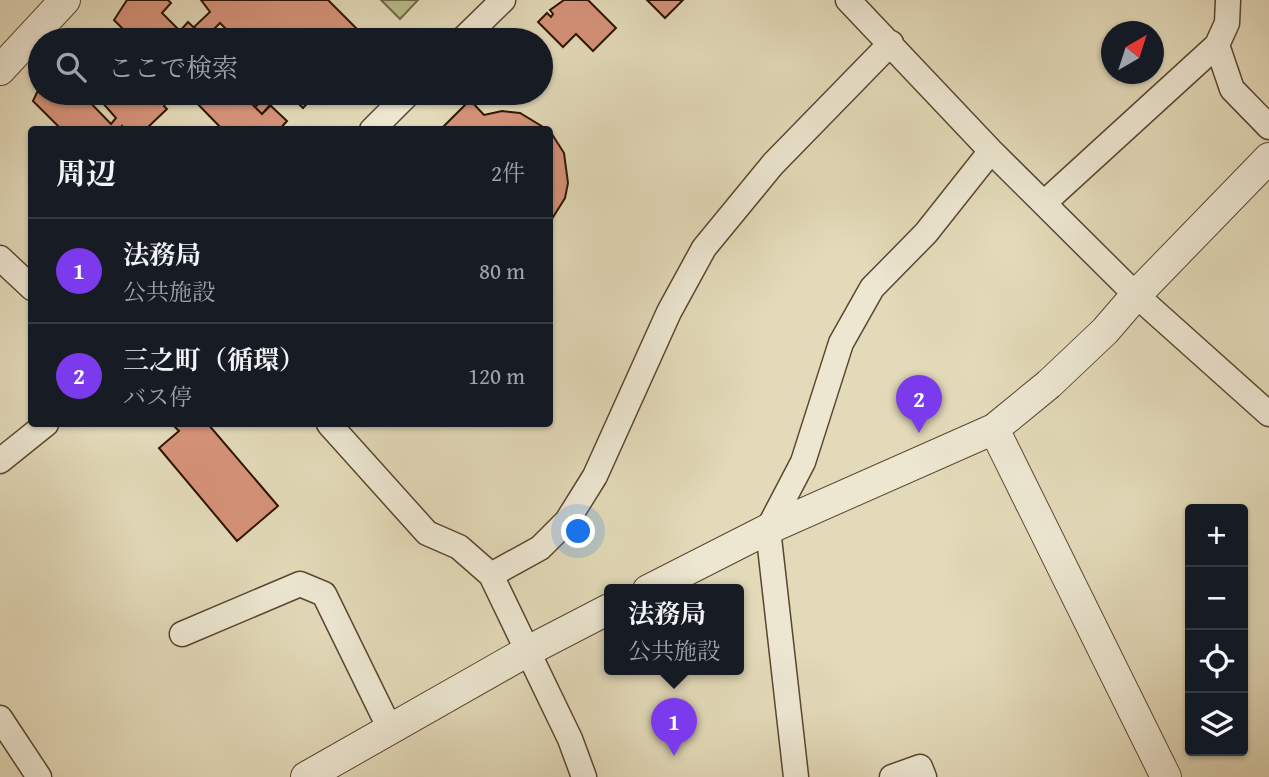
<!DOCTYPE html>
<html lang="ja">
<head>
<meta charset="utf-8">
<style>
	:root { --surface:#171b24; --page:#242831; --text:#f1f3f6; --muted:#9ea1a6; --line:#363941; --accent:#7c3aed }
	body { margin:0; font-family:"Gentium Book Plus","Noto Serif JP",serif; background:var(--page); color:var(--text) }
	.controls { position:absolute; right:21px; bottom:21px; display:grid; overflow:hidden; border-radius:7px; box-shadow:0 2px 5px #0004 }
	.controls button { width:63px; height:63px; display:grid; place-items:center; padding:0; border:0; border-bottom:2px solid var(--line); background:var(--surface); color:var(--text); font:35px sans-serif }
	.compass { position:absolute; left:1101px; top:21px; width:63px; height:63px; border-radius:50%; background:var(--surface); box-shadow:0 2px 5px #0004; rotate:39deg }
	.you { position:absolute; left:579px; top:532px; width:24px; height:24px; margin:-18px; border:5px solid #fff; border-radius:50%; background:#1a73e8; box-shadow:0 0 0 10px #1a73e833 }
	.badge { display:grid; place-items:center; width:46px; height:46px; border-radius:50%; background:var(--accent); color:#fff; font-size:23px; font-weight:700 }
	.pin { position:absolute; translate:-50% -58px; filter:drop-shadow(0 2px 4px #0008) }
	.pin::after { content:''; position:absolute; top:37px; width:24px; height:21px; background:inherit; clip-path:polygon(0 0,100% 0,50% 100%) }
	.popup { position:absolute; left:604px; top:584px; width:140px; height:91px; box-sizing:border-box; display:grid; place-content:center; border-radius:7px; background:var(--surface); filter:drop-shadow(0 2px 5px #0005); font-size:23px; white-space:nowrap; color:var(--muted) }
	.popup b { font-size:26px; color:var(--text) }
	.popup::after { content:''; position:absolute; left:50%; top:100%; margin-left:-14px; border:14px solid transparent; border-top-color:var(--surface) }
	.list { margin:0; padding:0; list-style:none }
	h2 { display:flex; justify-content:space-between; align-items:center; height:91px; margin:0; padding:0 28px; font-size:30px }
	h2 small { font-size:23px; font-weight:400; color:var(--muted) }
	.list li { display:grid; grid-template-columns:46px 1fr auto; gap:21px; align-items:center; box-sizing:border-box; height:105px; padding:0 28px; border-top:2px solid var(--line) }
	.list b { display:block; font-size:26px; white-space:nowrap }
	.list p { margin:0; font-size:23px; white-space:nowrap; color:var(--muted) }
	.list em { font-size:23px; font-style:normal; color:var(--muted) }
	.icon { flex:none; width:38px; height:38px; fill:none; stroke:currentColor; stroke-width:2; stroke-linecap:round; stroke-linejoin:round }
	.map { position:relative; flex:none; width:1269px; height:777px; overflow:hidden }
	.search { position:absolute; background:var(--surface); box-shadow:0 2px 5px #0004; left:28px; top:28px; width:525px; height:77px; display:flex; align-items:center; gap:18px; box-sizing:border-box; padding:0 24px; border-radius:38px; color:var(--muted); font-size:26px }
	.panel { position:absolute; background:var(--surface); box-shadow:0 2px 5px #0004; left:28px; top:126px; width:525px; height:301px; border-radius:7px }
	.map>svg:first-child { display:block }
	.pitch { fill:#bbbd8a; stroke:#746846; stroke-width:2 }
	.building { fill:#d6937a; stroke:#2e1402; stroke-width:2 }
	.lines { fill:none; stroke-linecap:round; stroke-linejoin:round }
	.minor-casing { stroke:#5b4630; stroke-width:27 }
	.tertiary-casing { stroke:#5b4630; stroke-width:32 }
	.minor { stroke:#ede7d2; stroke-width:24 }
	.tertiary { stroke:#ede7d2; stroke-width:30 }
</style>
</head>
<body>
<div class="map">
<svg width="1269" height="777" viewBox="0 0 1269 777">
	<rect width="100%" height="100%" fill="#e3dab9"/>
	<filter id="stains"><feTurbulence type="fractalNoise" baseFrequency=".00286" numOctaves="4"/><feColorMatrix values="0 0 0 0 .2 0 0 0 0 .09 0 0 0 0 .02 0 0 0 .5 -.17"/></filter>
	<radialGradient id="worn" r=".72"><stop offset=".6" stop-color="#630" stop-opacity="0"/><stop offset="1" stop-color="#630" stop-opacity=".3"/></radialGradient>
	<path class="pitch" d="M381 0H418L400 19Z"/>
	<path class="building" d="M127 0H168L171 3 162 13 180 31 188 22 205 38 134 40 114 20Z
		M201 0H328L368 40H237L220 23 205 38 194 27 210 12Z
		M564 0H588L616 28 593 51 576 34 563 47 538 22 547 13 551 17 553 14 550 10Z
		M647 0H683L665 18Z
		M40 86V93H81L111 124 116 118 94 93H159L167 101 164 106 167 109 145 130H125L122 126 119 130H62L33 101Z
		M187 93H241L262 114 270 105 287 121 279 130H223Z
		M262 93H283L262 114 255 107 262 101 258 97Z
		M287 93H317L303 108Z
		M470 100 484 115 502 111 520 113 548 130H440Z
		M550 131 564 153 568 183 565 198 550 222Z
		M179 424H208L278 506 237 541 159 448 179 431 175 427Z"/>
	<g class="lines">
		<defs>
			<path id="minor" d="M848 0 991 151 1136 295 1269 414
				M462 40 503 0
				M1217 45 1232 89 1269 127
				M372 130 409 93
				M1044 203 1217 45 1227 23 1228 0
				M0 258 32 288
				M329 424 427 533 459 547 491 575 570 739 584 777
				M0 461 46 424
				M491 575 540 548 567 521 595 476 669 312 704 248 773 164 891 43
				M182 634 300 584 324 594 390 729
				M0 718 39 777
				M796 777 768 529 803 462 841 343 872 288 926 233 991 151
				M892 777 920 767 924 777"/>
			<path id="tertiary" d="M0 70 65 0
				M994 429 1166 777
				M648 590 768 529 994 429 1049 384 1105 331 1136 295 1269 158
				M306 777 526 652 609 609"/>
		</defs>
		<use href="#minor" class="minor-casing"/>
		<use href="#tertiary" class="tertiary-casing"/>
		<use href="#minor" class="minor"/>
		<use href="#tertiary" class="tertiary"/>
	</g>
	<rect width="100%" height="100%" filter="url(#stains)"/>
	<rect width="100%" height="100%" fill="url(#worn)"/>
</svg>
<div class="controls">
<button>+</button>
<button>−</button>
<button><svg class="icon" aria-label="locate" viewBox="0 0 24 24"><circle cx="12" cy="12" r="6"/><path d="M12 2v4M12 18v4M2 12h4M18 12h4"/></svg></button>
<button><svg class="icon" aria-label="layers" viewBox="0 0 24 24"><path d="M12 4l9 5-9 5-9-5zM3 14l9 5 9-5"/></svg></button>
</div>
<svg class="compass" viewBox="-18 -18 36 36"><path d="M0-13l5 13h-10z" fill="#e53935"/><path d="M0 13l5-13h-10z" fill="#9ea1a6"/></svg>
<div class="you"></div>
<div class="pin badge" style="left:674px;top:756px">1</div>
<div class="popup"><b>法務局</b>公共施設</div>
<div class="pin badge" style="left:919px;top:433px">2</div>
<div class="search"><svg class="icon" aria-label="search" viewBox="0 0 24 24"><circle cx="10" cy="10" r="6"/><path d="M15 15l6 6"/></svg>ここで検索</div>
<section class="panel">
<h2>周辺<small>2件</small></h2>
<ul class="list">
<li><span class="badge">1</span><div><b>法務局</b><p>公共施設</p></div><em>80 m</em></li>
<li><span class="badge">2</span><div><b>三之町（循環）</b><p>バス停</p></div><em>120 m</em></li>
</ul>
</section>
</div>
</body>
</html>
